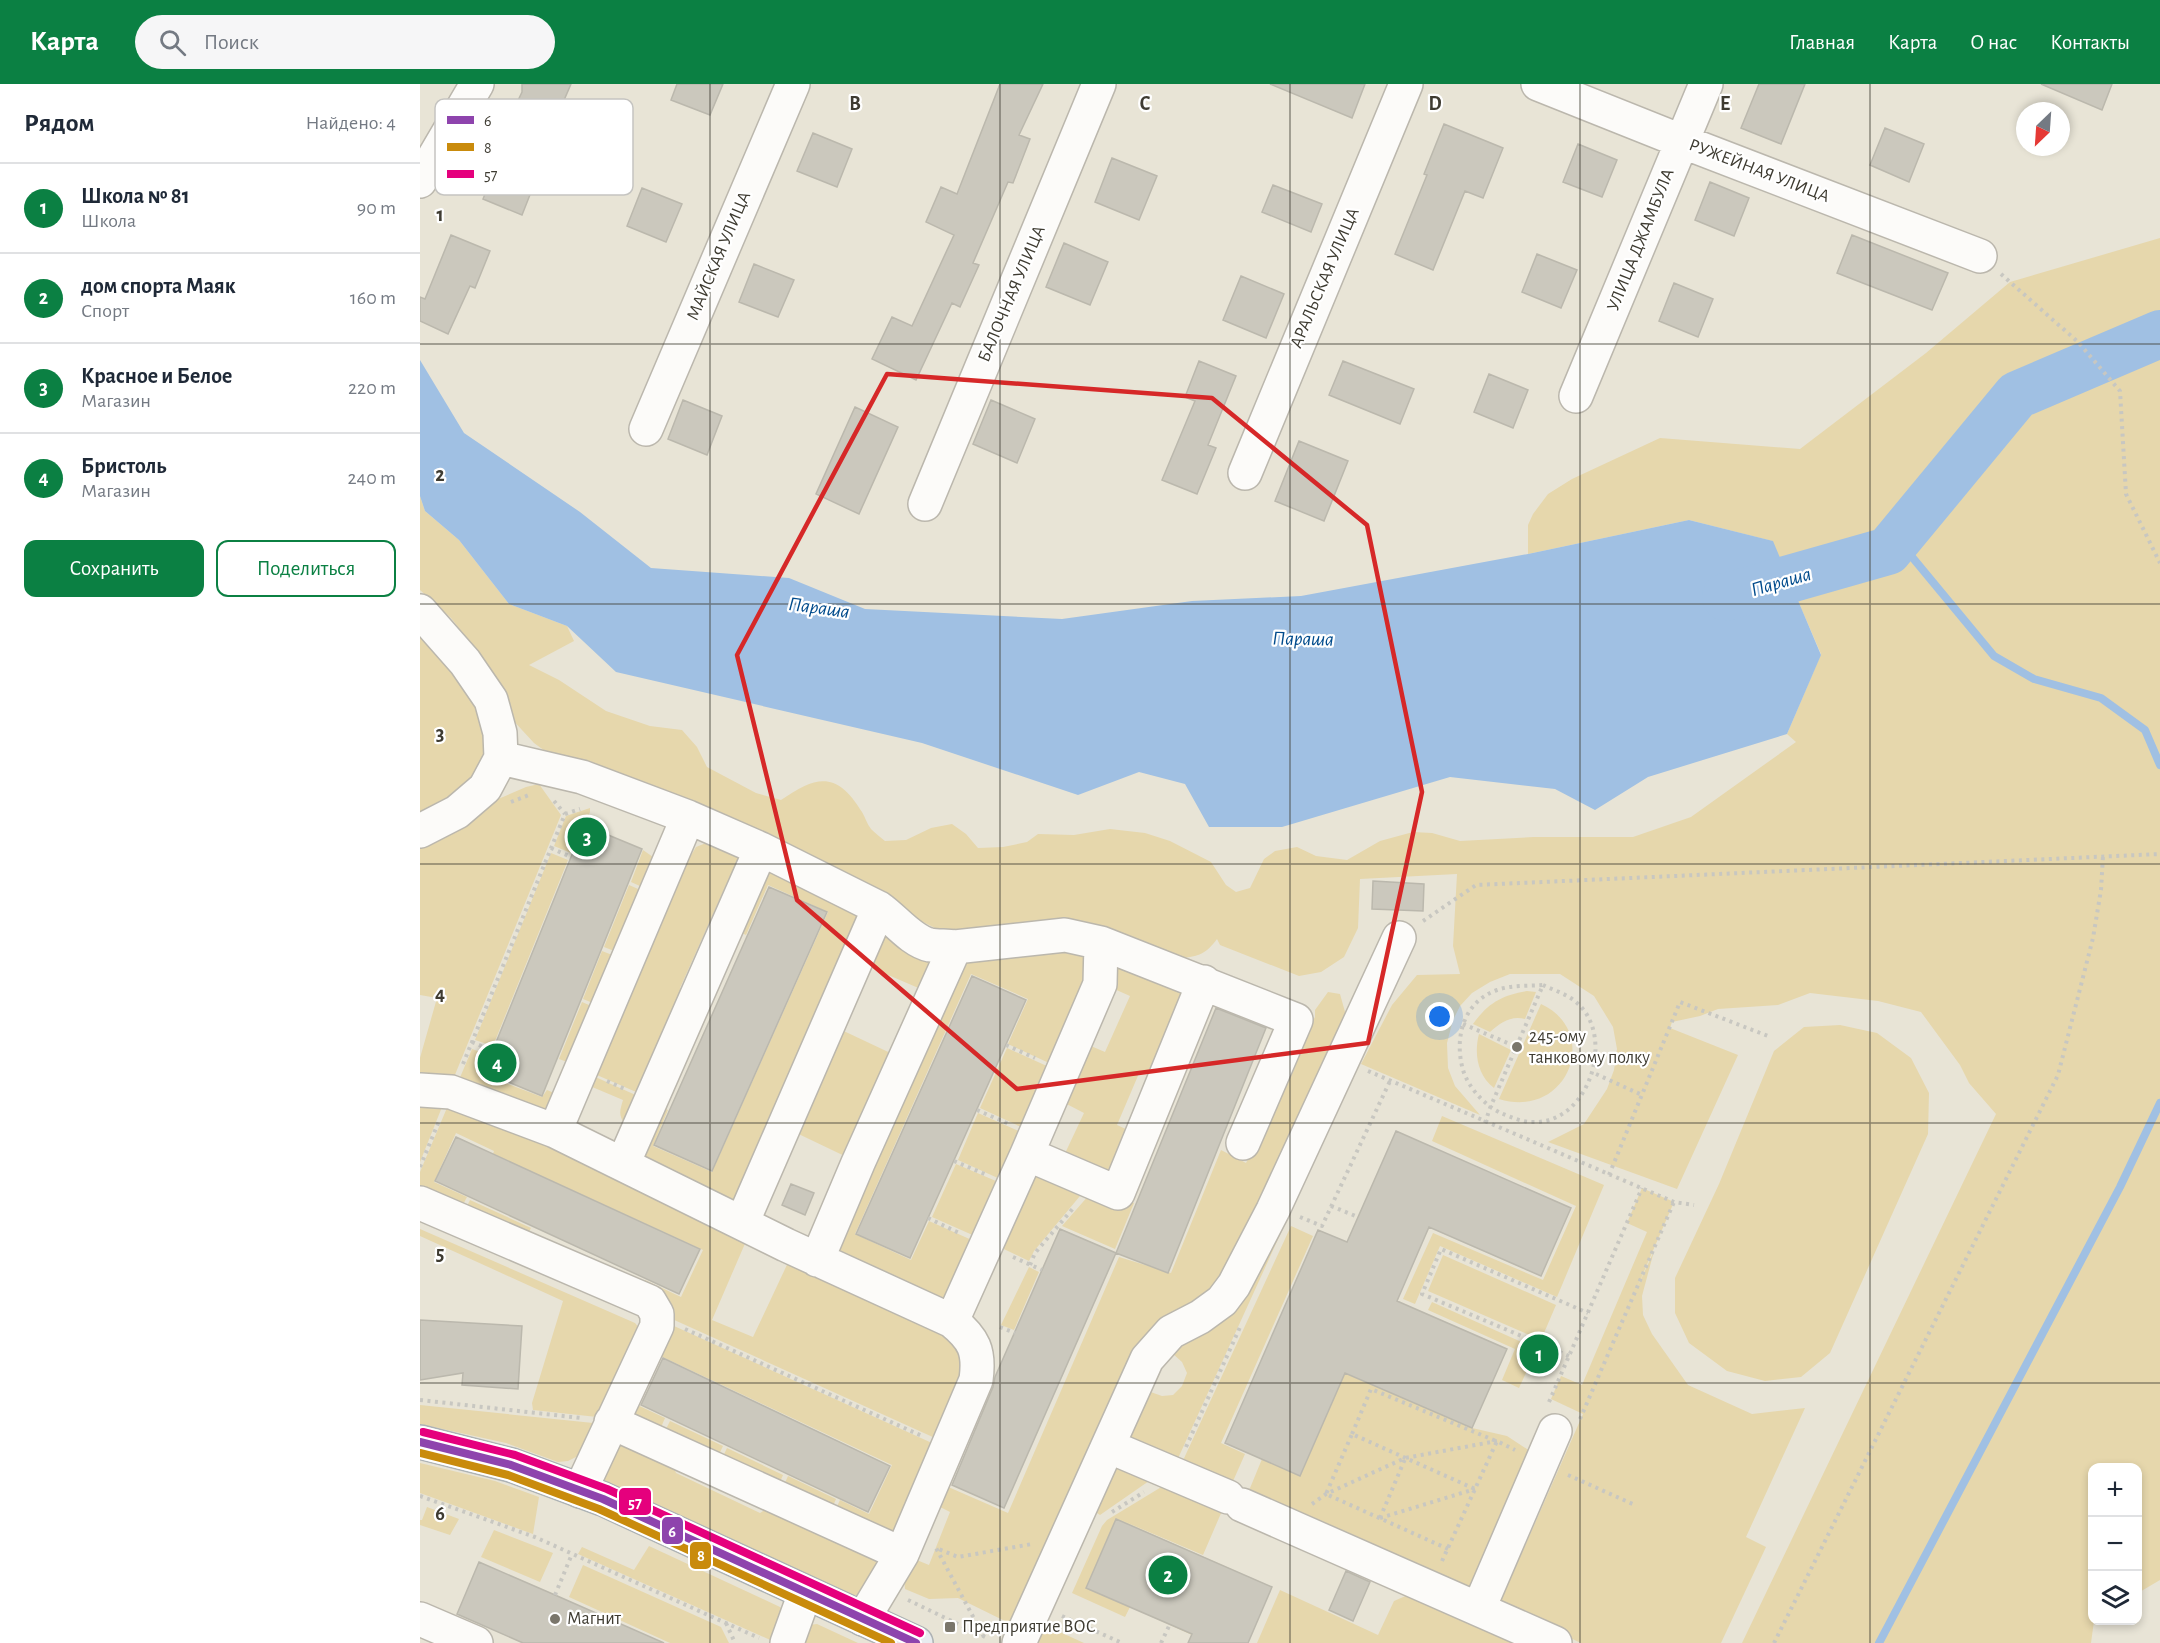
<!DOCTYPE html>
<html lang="ru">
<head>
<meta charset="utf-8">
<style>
	:root { --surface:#fff; --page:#f6f6f7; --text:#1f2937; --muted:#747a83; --line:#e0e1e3; --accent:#0b8043 }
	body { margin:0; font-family:"Alegreya Sans",sans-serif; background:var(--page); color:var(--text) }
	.controls { position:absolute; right:18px; bottom:18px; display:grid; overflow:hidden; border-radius:12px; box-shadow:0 3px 9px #0003 }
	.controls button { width:54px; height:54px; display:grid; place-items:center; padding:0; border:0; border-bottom:2px solid var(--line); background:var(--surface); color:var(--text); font:30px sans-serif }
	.compass { position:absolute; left:1596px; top:18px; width:54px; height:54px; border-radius:50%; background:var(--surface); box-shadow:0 3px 9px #0003; rotate:205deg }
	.you { position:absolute; left:1020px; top:933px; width:21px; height:21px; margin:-15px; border:4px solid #fff; border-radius:50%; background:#1a73e8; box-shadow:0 0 0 9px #1a73e833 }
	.badge { display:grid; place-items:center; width:39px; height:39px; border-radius:50%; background:var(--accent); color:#fff; font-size:20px; font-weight:700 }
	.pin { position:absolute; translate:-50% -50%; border:3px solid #fff; box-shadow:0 2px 6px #0006 }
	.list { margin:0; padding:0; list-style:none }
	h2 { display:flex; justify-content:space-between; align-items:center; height:78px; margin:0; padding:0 24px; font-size:26px }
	h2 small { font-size:20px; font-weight:400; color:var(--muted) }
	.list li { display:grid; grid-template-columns:39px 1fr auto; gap:18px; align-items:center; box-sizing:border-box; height:90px; padding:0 24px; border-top:2px solid var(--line) }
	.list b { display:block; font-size:22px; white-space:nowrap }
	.list p { margin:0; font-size:20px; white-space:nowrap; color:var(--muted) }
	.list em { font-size:20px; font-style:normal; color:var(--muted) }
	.actions { display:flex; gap:12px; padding:18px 24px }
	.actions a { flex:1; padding:14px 0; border:2px solid var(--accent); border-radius:12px; text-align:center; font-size:21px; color:var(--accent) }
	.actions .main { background:var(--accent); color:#fff }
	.icon { flex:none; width:33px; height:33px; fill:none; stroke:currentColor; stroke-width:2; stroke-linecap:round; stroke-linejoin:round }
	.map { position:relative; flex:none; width:1740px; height:1559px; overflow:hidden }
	header { display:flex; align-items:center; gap:36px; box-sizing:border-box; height:84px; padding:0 30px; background:var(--accent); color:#fff }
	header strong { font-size:28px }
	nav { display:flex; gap:33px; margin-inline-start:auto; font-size:21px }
	.search { width:420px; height:54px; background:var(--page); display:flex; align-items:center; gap:15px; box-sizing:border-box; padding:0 21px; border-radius:33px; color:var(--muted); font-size:22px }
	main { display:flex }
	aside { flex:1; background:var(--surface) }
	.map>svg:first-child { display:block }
	.green { fill:#e6d7ac }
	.water { fill:#a0c0e3 }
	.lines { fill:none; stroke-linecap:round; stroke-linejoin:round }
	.stream { stroke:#a0c0e3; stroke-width:8 }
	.river { stroke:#a0c0e3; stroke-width:48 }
	.building { fill:#cbc8bd; stroke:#bbb8ad; stroke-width:1.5 }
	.minor-casing { stroke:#bbb7ad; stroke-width:36 }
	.major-casing { stroke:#adb2b4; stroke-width:36 }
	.path { stroke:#c8c7c1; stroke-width:4; stroke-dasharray:3 4.5; stroke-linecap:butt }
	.minor { stroke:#fcfbf9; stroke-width:33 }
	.major { stroke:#e8ecef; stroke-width:33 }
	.bus-1-casing { stroke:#fff; stroke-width:12 }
	.bus-2-casing { stroke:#fff; stroke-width:12 }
	.bus-3-casing { stroke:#fff; stroke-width:12 }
	.bus-1 { stroke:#8e44ad; stroke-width:8 }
	.bus-2 { stroke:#c98b0c; stroke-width:8 }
	.bus-3 { stroke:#e5007d; stroke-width:8 }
	.marked { fill:none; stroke:#d62828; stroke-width:4.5; stroke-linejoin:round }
	.grid { fill:none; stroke:#3e3b31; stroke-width:1.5; stroke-opacity:0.55 }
	.poi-dot { fill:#7a766b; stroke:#fff; stroke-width:2 }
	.labels { text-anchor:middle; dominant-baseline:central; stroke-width:4.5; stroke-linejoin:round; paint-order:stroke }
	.street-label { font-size:18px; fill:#3e3b31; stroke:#fff }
	.poi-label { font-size:18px; fill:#3e3b31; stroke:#fff; text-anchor:start }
	.water-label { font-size:20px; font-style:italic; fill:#004b8c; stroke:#fff }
	.key { fill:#fff; stroke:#c5c4c1; stroke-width:1.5 }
	.key-label { font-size:16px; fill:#3e3b31 }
	.grid-label { font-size:20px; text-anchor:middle; font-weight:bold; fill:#3e3b31; stroke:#fff; stroke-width:4.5; stroke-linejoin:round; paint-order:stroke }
	.line-badge { stroke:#fff; stroke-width:2 }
	.badge-label { font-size:16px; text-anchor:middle; font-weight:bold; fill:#fff }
</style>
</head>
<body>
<header>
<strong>Карта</strong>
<div class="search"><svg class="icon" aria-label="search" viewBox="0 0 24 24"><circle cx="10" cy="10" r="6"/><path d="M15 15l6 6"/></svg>Поиск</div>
<nav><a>Главная</a><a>Карта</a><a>О нас</a><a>Контакты</a></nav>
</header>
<main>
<aside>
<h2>Рядом<small>Найдено: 4</small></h2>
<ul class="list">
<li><span class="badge">1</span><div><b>Школа № 81</b><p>Школа</p></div><em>90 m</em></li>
<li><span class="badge">2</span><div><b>дом спорта Маяк</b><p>Спорт</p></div><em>160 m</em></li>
<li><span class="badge">3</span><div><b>Красное и Белое</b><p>Магазин</p></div><em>220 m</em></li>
<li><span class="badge">4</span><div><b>Бристоль</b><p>Магазин</p></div><em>240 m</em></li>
</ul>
<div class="actions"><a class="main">Сохранить</a><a>Поделиться</a></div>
</aside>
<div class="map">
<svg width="1740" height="1559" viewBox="0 0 1740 1559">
	<rect width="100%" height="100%" fill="#e8e4d6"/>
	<path class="green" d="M1740 154V1496L1718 1509V1384H1672V1536L1674 1537 1671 1559H1322L1576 1030 1549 999 1540 981 1501 928 1458 917 1390 909 1358 921 1298 925 1280 932 1252 938 1250 944 1318 971 1257 1105 1128 1058 1164 1040 1187 1005 1194 986 1197 965 1193 943 1174 912 1140 890H1090L1070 898 1052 909 1040 922 1033 936 1027 959 1028 984 1035 1002 1060 1031 941 980 972 921 997 891 1040 890 1033 862 1037 790 940 795 938 844 924 873 901 888 879 892 800 861 797 855C787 869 778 873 761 874L563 847H521L501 837 452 807 129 670 114 659 90 633 65 578 31 534 0 506V412L5 427 39 456 89 520 147 542 154 557 109 581 139 596 186 627 230 642 262 646 277 663 287 683 336 709 361 716C397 691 417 687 442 728 445 733 447 740 451 745 455 749 460 753 465 757L486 756 511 744 532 740 546 750 558 764 583 763 607 758 618 750 654 751 690 745 725 749 750 757 791 778 806 801 816 808 830 804 844 775 855 767 877 763 896 772 927 776 960 757 993 748 1012 749 1040 757 1114 753H1213L1271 733 1376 658 1367 650 1401 570 1352 457 1269 436 1108 470V441L1113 430 1128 410 1152 395 1240 354 1380 365 1506 269 1590 198Z
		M0 535 65 618 72 678 0 740Z
		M119 700 141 731 30 1003 0 1001V974L17 914 0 911V761L48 728 106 703Z
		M170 724V728L151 769 134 762 146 732Z
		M286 759 297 760 317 772 321 781 319 793 310 792 260 904 275 912 230 1014 163 985 207 919 270 773 276 763Z
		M223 766 233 773 237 778 233 808 211 798Z
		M131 769 148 776 73 962 55 956Z
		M346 784 445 820 325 1126 223 1087 217 1058 233 1019 248 1026 233 1062 292 1088 408 828 348 801 326 851 309 843Z
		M209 801 232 811 207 872 184 863Z
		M458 831 526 875 510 909 438 878Z
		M656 863 674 879 642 985 588 960 608 915 551 890 435 1150 491 1176 509 1137 563 1161 531 1233 400 1175 533 874Z
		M182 867 205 876 185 924 163 915Z
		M688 878 755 897 770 917 741 994 720 987 697 1041 719 1051 703 1090 640 1080 664 1029 635 1014 659 957 685 968 710 912 683 900Z
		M1107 907 1116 908 1105 935C1091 931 1080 939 1070 948L1053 940C1068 919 1082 911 1107 907Z
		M908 908 920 910 927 935 797 1208 764 1231 593 1541 538 1514 509 1515 485 1505 482 1470 509 1481 530 1428 506 1416 526 1402 588 1429 699 1173 751 1189 801 1066 826 1079 873 988 879 973 880 962 895 933V926Z
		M162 918 183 927 161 983 139 975Z
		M1121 920C1182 948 1147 1036 1079 1015Z
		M411 941 481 974 435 1077 366 1044Z
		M1420 941 1457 949 1491 974 1509 1009 1508 1050 1410 1269 1381 1293 1345 1297 1307 1287 1269 1259 1255 1229V1194L1299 1100 1354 967 1384 943Z
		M1059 950 1091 966 1074 1004C1057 991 1054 969 1059 950Z
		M587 964 640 988 614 1049 560 1024Z
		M52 965 69 971 62 990 122 1013 127 1006 146 1014 131 1031 36 1003Z
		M162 987 229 1017 205 1040C198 1031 200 1026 203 1016L158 997Z
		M0 1017 24 1018 0 1078Z
		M29 1019 330 1148 292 1236 333 1253 373 1168 553 1263 526 1359 241 1230 218 1211 225 1196 261 1213 283 1166 73 1070 74 1067 36 1049 14 1098 47 1113 37 1132 0 1116V1088Z
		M558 1029 612 1053 591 1100 538 1076Z
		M1022 1032 1184 1101 1137 1213 1020 1162 995 1220 983 1215 1013 1149 1123 1196 1156 1122 1012 1057Z
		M536 1080 590 1103 566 1157 512 1133Z
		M604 1085 670 1100 614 1167 609 1177 569 1158Z
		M676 1103 714 1119 695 1165 642 1142Z
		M1222 1104 1254 1118 1216 1206 1234 1167 1222 1212 1223 1231 1232 1250 1268 1301 1332 1330 1385 1324 1326 1453 1346 1463 1301 1559H1161L1079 1521 1163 1330 1131 1315 1141 1292 1162 1301 1227 1148 1207 1139Z
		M50 1116 111 1144 102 1160 41 1134Z
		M856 1136 865 1140 755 1381 710 1361 707 1342 725 1306 742 1312 753 1311 762 1302 767 1289 762 1278 752 1269Z
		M871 1142 893 1152 801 1359 825 1370 810 1404 760 1383Z
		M0 1145 215 1239 220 1245 186 1334 113 1326 112 1319 143 1217 0 1152Z
		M1023 1171 1136 1221 1121 1256 1008 1207Z
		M609 1183 619 1188 594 1246 581 1241Z
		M1012 1218 1117 1265 1099 1304 1082 1296 1095 1265 1008 1226Z
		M243 1237 523 1364 481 1459 411 1435 420 1416 449 1430 472 1381 234 1269 211 1318 245 1334 236 1355 201 1339Z
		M925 1289 1052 1344 1087 1352 1110 1367 1059 1499 1047 1505 828 1409 842 1375 880 1392Z
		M0 1321 183 1340 164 1369 148 1377 138 1378 86 1359 0 1340Z
		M250 1337 303 1362 294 1381 240 1357Z
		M188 1352 247 1365 256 1389 340 1429 359 1417 462 1475 450 1506 438 1511H427L189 1399 182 1395Z
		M307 1364 363 1391 355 1409 298 1383Z
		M0 1379 75 1397 119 1413 113 1450 0 1409Z
		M698 1384 729 1397 680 1431 671 1425 689 1386Z
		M368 1392 416 1415 408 1433 359 1412Z
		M743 1402 802 1427 783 1471 696 1434 852 1503 828 1559 772 1551 710 1523 705 1533 652 1509 682 1442 687 1436Z
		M7 1423 39 1435 30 1451 0 1441V1436H2Z
		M74 1446 133 1469 120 1498 61 1473Z
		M229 1462 360 1523 365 1529 357 1559 158 1470 162 1463 214 1486Z
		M163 1481 301 1543 309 1559H250L149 1513Z
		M860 1506 958 1551 974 1517 997 1507 1111 1559H837Z
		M618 1538 664 1559H610Z
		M397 1540 438 1559H376L389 1541Z"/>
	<path class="water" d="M0 276 44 349 160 428 231 484 369 494 445 525 642 535 772 517 881 512 1108 470 1269 436 1353 457 1401 571 1367 650 1228 693 1175 726 1135 705 1030 693 862 743H789L765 700 719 688 658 711 502 659 196 588 147 542 89 520 39 456 5 427 0 412Z"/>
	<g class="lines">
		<path class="stream" d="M1478 456 1574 572 1614 595 1681 614 1725 646 1740 681
			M1459 1559 1700 1103 1740 1019"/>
		<path class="river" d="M1306 513 1468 467 1597 311 1740 250"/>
	</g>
	<path class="building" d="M102 0H151L132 44 93 27 102 8Z
		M257 0H303L290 31 251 16Z
		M580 0H623L599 51 610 55 593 99 588 98 553 179 559 181 540 223 532 219 496 296 452 275 472 233 492 242 534 151 506 138 521 103 537 110Z
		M850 0H945L932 34Z
		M1339 0H1385L1361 60 1321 44Z
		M1621 0H1692L1682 26Z
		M1024 40 1083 64 1063 114 1045 107 1013 186 975 170 1007 91 1004 90Z
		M1465 44 1504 60 1489 98 1450 81Z
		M393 49 432 65 417 103 377 87Z
		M1158 60 1197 76 1182 113 1143 98Z
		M692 74 737 92 719 136 675 118Z
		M78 77 117 93 102 131 63 115Z
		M1290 98 1329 114 1314 152 1275 136Z
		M853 101 902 120 891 148 842 128Z
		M222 104 262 120 246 158 207 142Z
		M31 151 70 167 55 204 50 202 28 250 0 237V213L5 215Z
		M1432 151 1528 189 1512 226 1417 189Z
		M644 159 688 178 670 221 626 203Z
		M1117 170 1157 186 1141 224 1102 208Z
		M334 180 374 196 358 233 319 218Z
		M821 192 864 210 846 254 803 236Z
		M1254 199 1293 215 1278 253 1239 237Z
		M779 277 816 292 788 361 796 364 777 410 742 396 775 317 765 313Z
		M923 277 994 305 980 340 909 311Z
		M1069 290 1108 306 1093 344 1054 328Z
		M263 316 302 332 287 371 248 355Z
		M571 316 615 335 597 379 553 360Z
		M435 323 478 343 439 430 396 410Z
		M879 357 928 377 904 437 855 417Z
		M164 741 222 765 122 1012 64 988Z
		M953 797 1004 800 1003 827 952 825Z
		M349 803 407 828 292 1087 234 1061Z
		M552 892 606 916 490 1174 436 1150Z
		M796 924 846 944 748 1189 696 1169Z
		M976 1047 1151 1124 1121 1192 1009 1143 977 1217 1087 1265 1052 1344 925 1289 880 1392 805 1359 898 1146 927 1158Z
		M36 1053 280 1165 259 1210 15 1097Z
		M371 1100 394 1109 385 1131 362 1121Z
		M640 1145 696 1169 584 1424 532 1401 573 1303 575 1293Z
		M0 1236 102 1242 98 1305 42 1301 43 1289 0 1296Z
		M243 1274 470 1382 448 1428 221 1321Z
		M696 1435 852 1503 828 1559H768L772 1550 666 1504Z
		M59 1478 135 1511 244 1559H103L37 1530Z
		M926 1487 950 1498 933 1537 909 1526Z"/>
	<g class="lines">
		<defs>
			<path id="minor" d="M1118 0 1261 57 1560 172
				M0 97 57 0
				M1156 312 1286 0
				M226 345 373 0
				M825 389 986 0
				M505 420 679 0
				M0 527 45 578 71 616 80 649 81 674 65 704 37 728 0 747
				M81 674 162 693 268 733 135 1047
				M341 765 459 824
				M681 859 680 900 607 1070 698 1109 784 898
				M535 863 645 851 681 859 876 936 823 1059
				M0 1006 31 1008 135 1047 366 1161 532 1237C554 1255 560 1267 556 1296L482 1470 443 1535
				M203 1080 341 765 268 733
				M0 1119 230 1218 237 1230V1242L160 1407
				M322 1139 459 824C475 835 491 857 510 861 518 862 527 862 535 863L438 1079 397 1176
				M532 1237 607 1070
				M191 1338 482 1470
				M688 1362 808 1413
				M822 1421 1135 1559
				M1059 1524 1135 1347
				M0 1535 56 1559
				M367 1559 385 1509
				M599 1559 727 1275 751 1248 780 1233 802 1217 814 1201 853 1126 979 854"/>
			<path id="major" d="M0 1358 91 1381 183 1415 496 1559"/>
		</defs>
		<use href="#minor" class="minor-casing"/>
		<use href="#major" class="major-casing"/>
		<path class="path" d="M1581 190 1658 258 1700 307 1706 410 1740 479
			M134 717 145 730
			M91 718 109 711
			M131 764 151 773
			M1003 837 1056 801 1740 770
			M1123 901C1133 906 1147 910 1156 918 1197 952 1169 1041 1112 1038 1102 1038 1090 1033 1081 1029 1065 1022 1048 1003 1043 986 1034 954 1043 918 1077 906 1091 901 1108 902 1123 901Z
			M1043 940 1097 963
			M52 958 73 967
			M586 961 615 974
			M43 980 145 730 160 725
			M948 987 1254 1118 1274 1121
			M1176 990 1222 1011
			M187 997 205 1005
			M557 1026 589 1040
			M1065 1039 1070 1024 1123 901
			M534 1077 567 1091
			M0 1083 19 1037
			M1189 1091 1260 918 1348 952
			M911 1122 938 1133
			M880 1133 902 1142 970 997
			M508 1134 539 1149
			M593 1173 622 1186
			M610 1181 615 1169 655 1122
			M580 1243 595 1249
			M265 1245 502 1352
			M1149 1272 1002 1210 1021 1165 1168 1229
			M0 1316 161 1334
			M1129 1318 1222 1104
			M1160 1335 1254 1118
			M932 1350 951 1305 1076 1357
			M766 1363 821 1241
			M1148 1391 1215 1421
			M0 1412 115 1453 339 1554
			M892 1420 906 1410 985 1374 1077 1357
			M692 1428 724 1408
			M960 1434 1055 1405
			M960 1434 985 1375
			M1028 1465 906 1410 932 1350 1055 1405
			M1022 1477 1077 1357 1095 1366
			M135 1511 152 1470
			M488 1516 565 1553
			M642 1532 702 1559
			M306 1539 315 1559
			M564 1553 516 1464 538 1473 612 1460
			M741 1559 750 1540
			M1354 1559 1638 991 1673 854 1681 806 1683 772"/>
		<use href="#minor" class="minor"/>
		<use href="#major" class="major"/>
		<defs>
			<path id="bus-1" d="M0 1358 91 1381 183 1415 496 1559"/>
			<path id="bus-2" d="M0 1369 88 1391 179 1425 471 1559"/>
			<path id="bus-3" d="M3 1348 95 1371 187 1405 500 1549"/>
		</defs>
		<use href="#bus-1" class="bus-1-casing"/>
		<use href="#bus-2" class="bus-2-casing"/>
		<use href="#bus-3" class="bus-3-casing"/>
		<use href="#bus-1" class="bus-1"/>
		<use href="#bus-2" class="bus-2"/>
		<use href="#bus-3" class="bus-3"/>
	</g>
	<path class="marked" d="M467 290 792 314 947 441 1002 708 948 959 597 1005 377 816 317 571Z"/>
	<path class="grid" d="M290 0V1559M580 0V1559M870 0V1559M1160 0V1559M1450 0V1559M0 260H1740M0 520H1740M0 780H1740M0 1039H1740M0 1299H1740"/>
	<g class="poi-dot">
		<circle cx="1097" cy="963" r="6"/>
		<circle cx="135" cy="1535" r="6"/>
		<rect x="524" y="1537" width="12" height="12" rx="3"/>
	</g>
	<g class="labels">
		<g class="street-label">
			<text transform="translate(1339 87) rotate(21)">РУЖЕЙНАЯ УЛИЦА</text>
			<text transform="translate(1221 156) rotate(-68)">УЛИЦА ДЖАМБУЛА</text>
			<text transform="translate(299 172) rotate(-67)">МАЙСКАЯ УЛИЦА</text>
			<text transform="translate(905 194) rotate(-67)">АРАЛЬСКАЯ УЛИЦА</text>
			<text transform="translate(592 210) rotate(-67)">БАЛОЧНАЯ УЛИЦА</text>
		</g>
		<g class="poi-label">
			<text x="1109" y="953">245-ому<tspan x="1109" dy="21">танковому полку</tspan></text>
			<text x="147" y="1535">Магнит</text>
			<text x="542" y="1543">Предприятие ВОС</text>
		</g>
		<g class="water-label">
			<text transform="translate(1361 498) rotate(-16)">Параша</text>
			<text transform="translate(399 524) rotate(8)">Параша</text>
			<text transform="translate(883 555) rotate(1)">Параша</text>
		</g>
	</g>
	<rect x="15" y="15" width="198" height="96" rx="9" class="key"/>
	<rect x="27" y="32" width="27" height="8" fill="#8e44ad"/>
	<rect x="27" y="59" width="27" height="8" fill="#c98b0c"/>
	<rect x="27" y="86" width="27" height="8" fill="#e5007d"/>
	<g class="key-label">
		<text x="64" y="42">6</text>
		<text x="64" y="69">8</text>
		<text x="64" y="96">57</text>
	</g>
	<g class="grid-label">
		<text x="435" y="26">B</text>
		<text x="725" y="26">C</text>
		<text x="1015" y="26">D</text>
		<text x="1305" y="26">E</text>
		<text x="20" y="137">1</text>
		<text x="20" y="397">2</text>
		<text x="20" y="656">3</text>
		<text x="20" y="916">4</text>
		<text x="20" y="1176">5</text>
		<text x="20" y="1436">6</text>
	</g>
	<g class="line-badge">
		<rect x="198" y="1403" width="34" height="29" rx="6" fill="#e5007d"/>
		<rect x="241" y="1432" width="23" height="29" rx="6" fill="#8e44ad"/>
		<rect x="269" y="1457" width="23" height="29" rx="6" fill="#c98b0c"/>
	</g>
	<g class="badge-label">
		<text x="215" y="1424">57</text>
		<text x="252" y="1453">6</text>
		<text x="281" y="1477">8</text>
	</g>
</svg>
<div class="controls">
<button>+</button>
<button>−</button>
<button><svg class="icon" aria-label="layers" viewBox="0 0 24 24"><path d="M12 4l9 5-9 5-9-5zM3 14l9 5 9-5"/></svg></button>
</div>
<svg class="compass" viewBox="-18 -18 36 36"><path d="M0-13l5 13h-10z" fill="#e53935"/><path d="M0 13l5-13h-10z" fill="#747a83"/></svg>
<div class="you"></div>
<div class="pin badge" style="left:1119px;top:1270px">1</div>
<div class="pin badge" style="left:748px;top:1491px">2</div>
<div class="pin badge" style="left:167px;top:753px">3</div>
<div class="pin badge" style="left:77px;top:979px">4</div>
</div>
</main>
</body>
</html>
